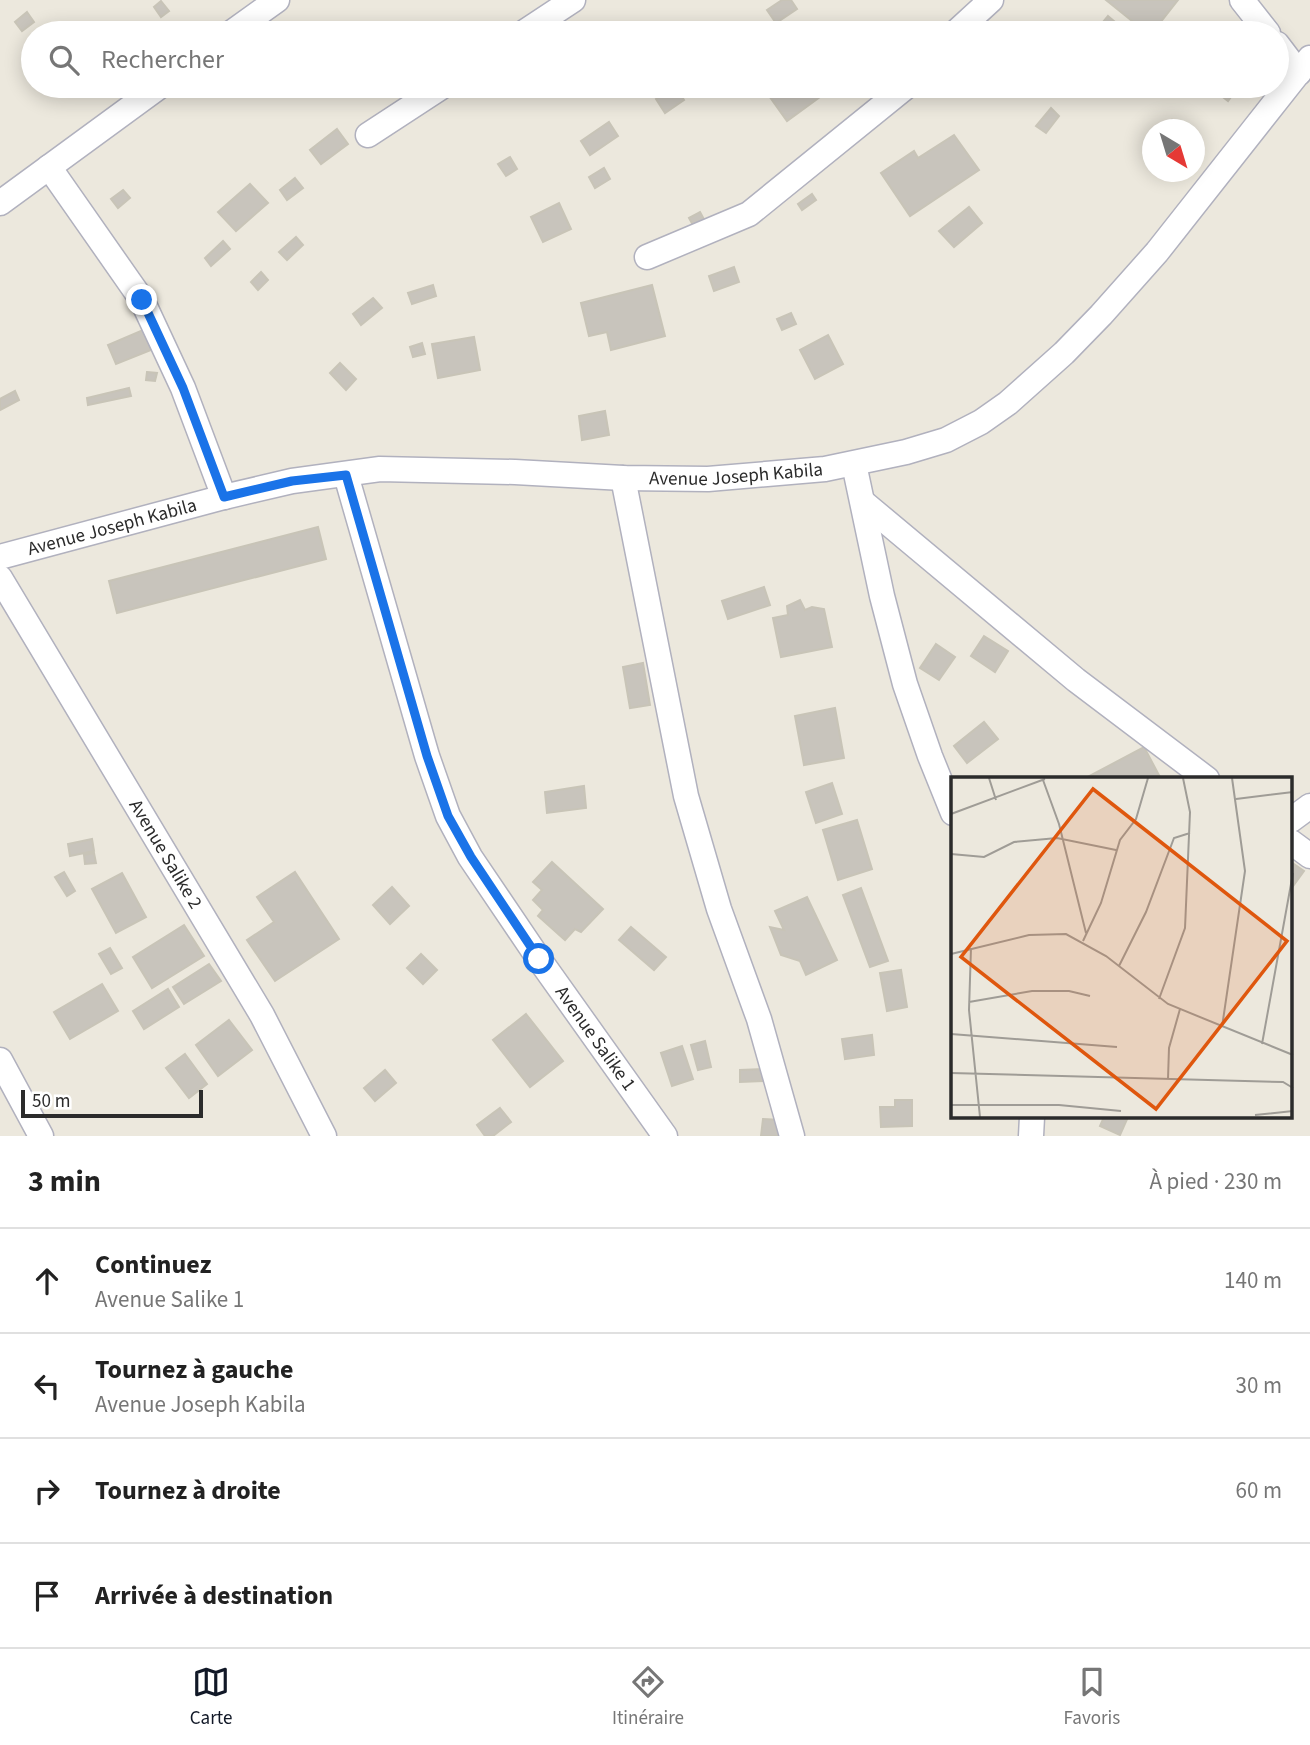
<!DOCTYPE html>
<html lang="fr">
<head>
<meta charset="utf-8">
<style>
	:root { --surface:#fff; --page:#f2f2f2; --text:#222; --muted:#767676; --line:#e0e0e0; --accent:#111827 }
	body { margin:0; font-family:"Source Sans 3",sans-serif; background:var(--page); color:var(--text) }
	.compass { position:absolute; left:1142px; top:119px; width:63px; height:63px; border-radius:50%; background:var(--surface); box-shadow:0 4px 18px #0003; rotate:142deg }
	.scale { position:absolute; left:21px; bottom:18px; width:182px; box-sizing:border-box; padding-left:7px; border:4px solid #2b2b2b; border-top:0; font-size:19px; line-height:24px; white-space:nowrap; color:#2b2b2b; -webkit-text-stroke:5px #fff; paint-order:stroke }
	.stop { position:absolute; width:21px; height:21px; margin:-16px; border:5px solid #1a73e8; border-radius:50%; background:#fff }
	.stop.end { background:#1a73e8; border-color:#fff; box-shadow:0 2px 7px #0008 }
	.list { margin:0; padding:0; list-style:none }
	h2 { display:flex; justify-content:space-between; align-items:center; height:91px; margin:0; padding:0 28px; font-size:30px }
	h2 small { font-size:23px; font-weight:400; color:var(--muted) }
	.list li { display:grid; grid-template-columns:46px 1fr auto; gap:21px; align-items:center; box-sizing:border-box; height:105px; padding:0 28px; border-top:2px solid var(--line) }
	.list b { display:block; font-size:26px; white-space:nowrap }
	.list p { margin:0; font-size:23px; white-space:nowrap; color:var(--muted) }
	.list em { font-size:23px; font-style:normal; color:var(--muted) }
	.icon { flex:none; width:38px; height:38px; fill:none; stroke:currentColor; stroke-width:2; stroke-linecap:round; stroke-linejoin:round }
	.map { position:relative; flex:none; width:1310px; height:1136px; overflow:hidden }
	.search { position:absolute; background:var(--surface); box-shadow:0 4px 18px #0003; left:21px; right:21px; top:21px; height:77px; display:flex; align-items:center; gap:18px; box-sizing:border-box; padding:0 24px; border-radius:38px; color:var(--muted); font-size:26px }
	.sheet { height:511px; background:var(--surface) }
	nav { display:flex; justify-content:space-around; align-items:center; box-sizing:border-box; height:98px; border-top:2px solid var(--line); background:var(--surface); font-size:19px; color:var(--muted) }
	nav a { display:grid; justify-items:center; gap:4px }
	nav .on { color:var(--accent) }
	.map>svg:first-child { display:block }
	.building { fill:#c8c4bc; stroke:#c8c4b7; stroke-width:2 }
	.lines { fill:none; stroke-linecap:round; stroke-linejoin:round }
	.minor-casing { stroke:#b1b1be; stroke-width:27 }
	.minor { stroke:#fff; stroke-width:24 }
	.route { stroke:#1a73e8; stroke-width:9 }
	.labels { text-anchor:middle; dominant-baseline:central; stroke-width:7; stroke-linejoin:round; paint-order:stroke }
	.street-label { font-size:19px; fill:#2b2b2b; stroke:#fff }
	.inset-road { fill:none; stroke:#9f9c96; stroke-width:2 }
	.view { fill:#df570e; fill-opacity:0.15; stroke:#df570e; stroke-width:3.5 }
	.inset-edge { fill:none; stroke:#2b2b2b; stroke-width:3.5 }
</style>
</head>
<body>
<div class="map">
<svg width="1310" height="1136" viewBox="0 0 1310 1136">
	<rect width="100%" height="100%" fill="#ece8dd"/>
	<path class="building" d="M782 0H791L797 9 776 23 767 10Z
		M1106 0H1178L1152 33H1147Z
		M161 1 169 11 161 17 154 7Z
		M27 12 34 22 22 31 15 22Z
		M1108 16 1121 27 1116 33H1094Z
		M675 86 684 100 665 113 656 99Z
		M762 86H818L824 94 787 121Z
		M1209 86H1239L1228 101Z
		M1051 108 1059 116 1046 133 1036 126Z
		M1172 120 1180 128 1179 130H1161Z
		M609 122 618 136 590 155 581 141Z
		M337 129 348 144 321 164 310 150Z
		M954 135 979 170 910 216 881 173 914 151 918 158Z
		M510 157 517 169 506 176 498 164Z
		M604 168 610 179 595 188 589 177Z
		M295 178 303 188 287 200 280 190Z
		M250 184 268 203 236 231 218 212Z
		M123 190 130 198 118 208 111 199Z
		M812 194 816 200 802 210 798 204Z
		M559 203 571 229 543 242 531 217Z
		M969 207 982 223 954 247 939 231Z
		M700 212 706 223 695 229 689 218Z
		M296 237 303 245 287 260 279 252Z
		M223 241 230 249 211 266 205 258Z
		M734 267 739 282 714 291 709 276Z
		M261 272 268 280 258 290 251 282Z
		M433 285 436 296 412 304 408 293Z
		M652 285 665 336 611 350 607 332 589 336 581 303Z
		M373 298 382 308 361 325 353 314Z
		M791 313 796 324 782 330 777 319Z
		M143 330 151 350 116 364 108 345Z
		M828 335 843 364 815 379 800 350Z
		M474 337 480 370 438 378 432 344Z
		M422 343 425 354 413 357 410 347Z
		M340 363 356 379 346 390 330 373Z
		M147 372 157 373 155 381 146 380Z
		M129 388 131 396 88 405 87 398Z
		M15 391 19 400 0 410V399Z
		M605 411 609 435 582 440 579 416Z
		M318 527 326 559 117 613 109 581Z
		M764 587 770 605 728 619 722 601Z
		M800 600 805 610 812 607 824 609 832 647 781 657 773 618 788 615 787 606Z
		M984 636 1008 651 995 672 971 656Z
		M936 644 955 657 939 680 920 668Z
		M643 663 650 705 630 708 623 667Z
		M835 708 844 758 804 765 795 716Z
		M984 722 998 739 967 763 954 746Z
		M1144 747 1161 779H1084Z
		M832 783 842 814 816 823 806 792Z
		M584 786 586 808 547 813 545 792Z
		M857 820 872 869 838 880 823 830Z
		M92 839 94 851 70 856 68 844Z
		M94 853 96 863 85 864 84 855Z
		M552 862 603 909 581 932 575 929 565 940 538 916 543 910 533 900 542 890 533 882Z
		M1291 862 1304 871 1291 889Z
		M64 872 75 891 67 896 55 877Z
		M295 872 339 939 275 981 247 940 274 922 257 897Z
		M122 873 146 917 116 933 92 889Z
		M392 887 409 906 390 924 373 905Z
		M861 888 888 961 870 967 843 895Z
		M807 897 837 960 806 975 800 961 781 955 770 927 784 930 775 911Z
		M184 925 204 956 152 988 133 957Z
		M631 927 666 957 654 970 619 940Z
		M110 948 122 968 111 974 99 954Z
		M421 954 437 970 423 984 407 968Z
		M209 964 221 981 184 1004 173 987Z
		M901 970 907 1007 887 1011 880 973Z
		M102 984 118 1011 70 1039 54 1012Z
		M168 989 179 1007 144 1029 133 1011Z
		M526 1014 563 1061 530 1087 493 1040Z
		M229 1020 252 1050 218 1076 196 1045Z
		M872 1035 874 1055 845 1059 842 1039Z
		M705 1041 711 1067 698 1070 691 1045Z
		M682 1046 693 1079 672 1086 661 1053Z
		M185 1054 207 1084 189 1098 166 1068Z
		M765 1069V1081L740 1082V1070Z
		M385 1070 396 1083 375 1101 364 1088Z
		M895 1100H912V1126L881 1127 880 1107H895Z
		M500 1108 511 1122 493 1136H485L477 1125Z
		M1104 1117H1128L1120 1135 1100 1126Z
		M763 1119 781 1120 780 1136H761Z"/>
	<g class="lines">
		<defs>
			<g id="minor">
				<path d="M1242 0 1268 33"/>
				<path d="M231 33 277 0"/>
				<path d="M523 33 573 0"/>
				<path d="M955 33 991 0"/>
				<path d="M1277 44 1299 73"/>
				<path d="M368 135 443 86"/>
				<path d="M49 167 142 300 183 388 224 497"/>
				<path d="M0 203 160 86"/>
				<path d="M647 257 749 214 907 86"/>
				<path d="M854 464 882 596 905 684 930 756 953 813"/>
				<path id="s1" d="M346 475 427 756 448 816 470 857 539 959 665 1136"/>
				<path d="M623 478 686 796 719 909 759 1019 792 1136"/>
				<path d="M864 503 1076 680 1207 779"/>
				<path id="s2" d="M0 557 224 497 292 481 380 469 515 472 623 478 708 479 825 469 906 452 946 440 981 422 1008 403 1064 353 1101 315 1157 252 1310 58"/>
				<path id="s3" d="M0 578 262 1015 324 1136"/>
				<path d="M1291 820 1310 806"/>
				<path d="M1291 842 1310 856"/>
				<path d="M0 1060 41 1136"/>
				<path d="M1031 1136 1032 1117"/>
			</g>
		</defs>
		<use href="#minor" class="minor-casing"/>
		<use href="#minor" class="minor"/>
	</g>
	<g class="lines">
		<path class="route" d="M142 300 183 388 224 497 292 481 346 475 427 756 448 816 471 857 539 959"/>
	</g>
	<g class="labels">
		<g class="street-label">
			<text stroke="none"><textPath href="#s2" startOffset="747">Avenue Joseph Kabila</textPath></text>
			<text stroke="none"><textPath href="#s2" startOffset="116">Avenue Joseph Kabila</textPath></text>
			<text stroke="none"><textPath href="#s3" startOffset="322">Avenue Salike 2</textPath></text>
			<text stroke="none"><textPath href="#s1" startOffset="623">Avenue Salike 1</textPath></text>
		</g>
	</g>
	<g transform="translate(951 777)">
		<rect width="341" height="341" fill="#ece8dd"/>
		<path class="inset-road" d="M38 1 45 23M92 3 108 47 135 156M285 22 342 15M0 37 94 2M0 77 33 80 63 65 106 61 165 73M132 164 150 126 169 63 185 42 197 1M20 171 18 233 29 340M0 177 78 158 115 157 155 179 217 227 342 278M168 189 195 135 223 61 239 56M208 222 234 151 239 35 232 1M18 225 81 214H118L139 219M271 250 294 94 281 1M0 257 166 270M311 267 342 96M0 296 332 305 342 311M217 302 218 271 229 232M0 328H108L170 334M304 338 342 334"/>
		<path class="view" d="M142 12 336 164 205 332 10 180Z"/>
		<rect width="341" height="341" class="inset-edge"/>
	</g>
</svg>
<svg class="compass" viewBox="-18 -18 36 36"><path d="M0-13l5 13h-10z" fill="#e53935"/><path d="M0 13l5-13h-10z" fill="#767676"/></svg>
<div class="scale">50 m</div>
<div class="stop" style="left:539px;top:959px"></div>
<div class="stop end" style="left:142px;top:300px"></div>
<div class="search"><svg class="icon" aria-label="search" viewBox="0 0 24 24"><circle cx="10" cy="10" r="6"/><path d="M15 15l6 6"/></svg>Rechercher</div>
</div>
<section class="sheet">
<h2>3 min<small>À pied · 230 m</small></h2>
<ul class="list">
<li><svg class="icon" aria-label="ahead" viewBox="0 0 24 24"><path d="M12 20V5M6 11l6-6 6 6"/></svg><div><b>Continuez</b><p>Avenue Salike 1</p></div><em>140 m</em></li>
<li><svg class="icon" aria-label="left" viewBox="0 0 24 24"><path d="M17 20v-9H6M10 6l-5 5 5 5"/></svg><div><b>Tournez à gauche</b><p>Avenue Joseph Kabila</p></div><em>30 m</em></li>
<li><svg class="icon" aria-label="right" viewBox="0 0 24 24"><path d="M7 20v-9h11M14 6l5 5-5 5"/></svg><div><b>Tournez à droite</b></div><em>60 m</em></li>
<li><svg class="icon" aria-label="arrive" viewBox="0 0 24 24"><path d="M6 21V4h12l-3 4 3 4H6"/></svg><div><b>Arrivée à destination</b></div></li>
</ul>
</section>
<nav>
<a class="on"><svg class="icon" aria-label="map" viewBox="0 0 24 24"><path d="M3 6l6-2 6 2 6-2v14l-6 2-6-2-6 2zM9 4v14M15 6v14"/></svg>Carte</a>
<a><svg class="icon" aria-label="directions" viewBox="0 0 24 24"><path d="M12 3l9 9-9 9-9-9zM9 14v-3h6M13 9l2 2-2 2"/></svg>Itinéraire</a>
<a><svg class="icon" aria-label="saved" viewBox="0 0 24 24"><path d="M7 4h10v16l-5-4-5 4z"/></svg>Favoris</a>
</nav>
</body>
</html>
